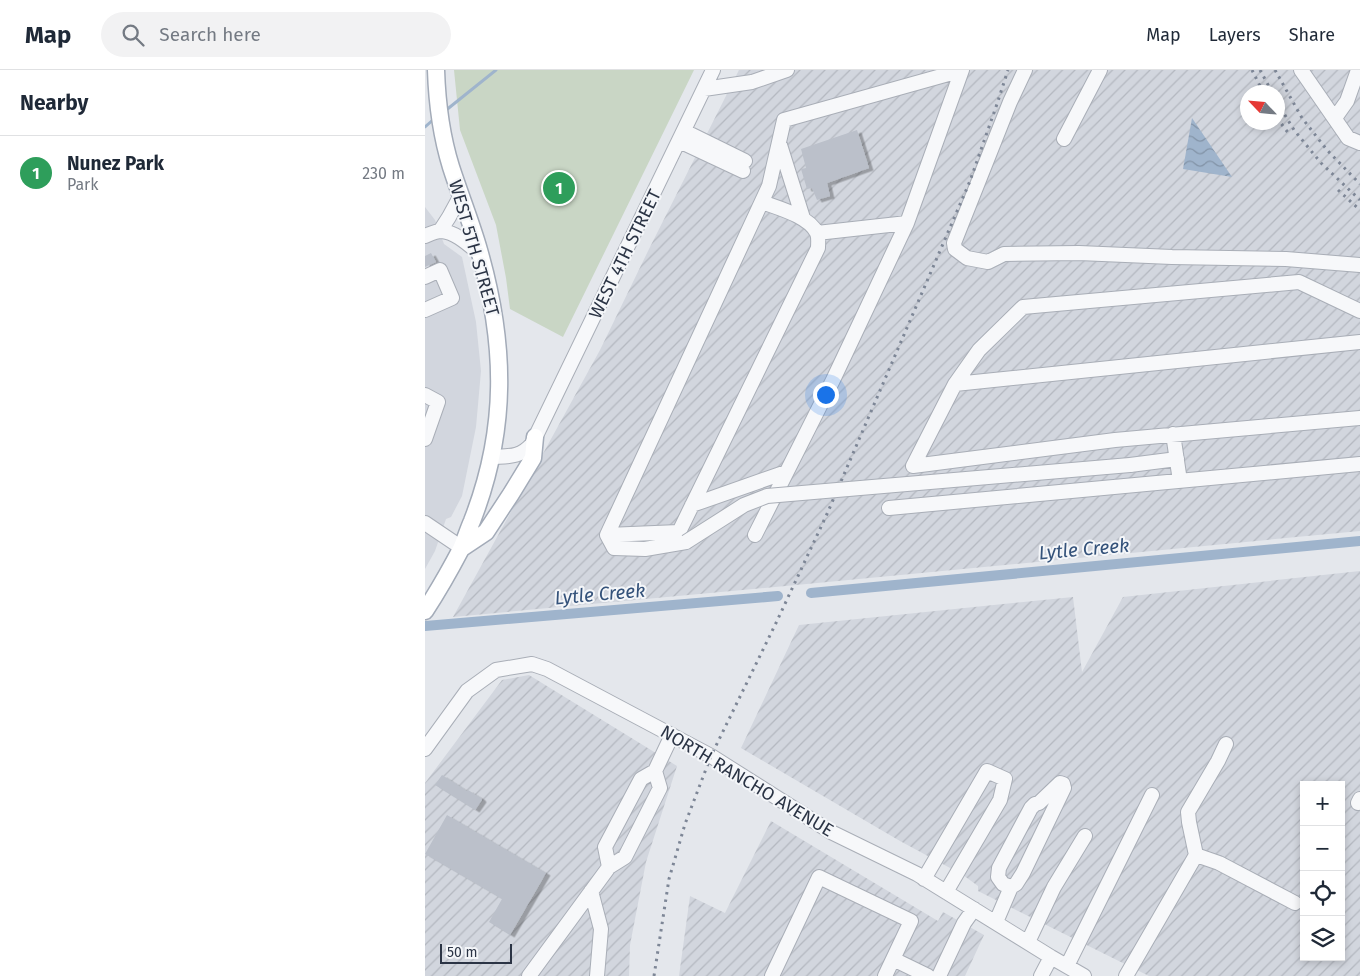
<!DOCTYPE html>
<html lang="en">
<head>
<meta charset="utf-8">
<style>
	:root { --surface:#fff; --page:#f2f2f3; --text:#1f2937; --muted:#747a83; --line:#e0e1e3; --accent:#d1495b }
	body { margin:0; font-family:"Fira Sans",sans-serif; background:var(--page); color:var(--text) }
	.controls { position:absolute; right:15px; bottom:15px; display:grid; overflow:hidden; border-radius:0px; box-shadow:0 2px 8px #0003 }
	.controls button { width:45px; height:45px; display:grid; place-items:center; padding:0; border:0; border-bottom:1px solid var(--line); background:var(--surface); color:var(--text); font:25px sans-serif }
	.compass { position:absolute; left:815px; top:15px; width:45px; height:45px; border-radius:50%; background:var(--surface); box-shadow:0 2px 8px #0003; rotate:296deg }
	.scale { position:absolute; left:15px; bottom:12px; width:72px; box-sizing:border-box; padding-left:5px; border:2px solid #2b3445; border-top:0; font-size:14px; line-height:18px; white-space:nowrap; color:#2b3445; -webkit-text-stroke:4px #f4f6f9; paint-order:stroke }
	.you { position:absolute; left:400px; top:324px; width:18px; height:18px; margin:-12px; border:4px solid #fff; border-radius:50%; background:#1a73e8; box-shadow:0 0 0 8px #1a73e833 }
	.badge { display:grid; place-items:center; width:32px; height:32px; border-radius:50%; background:var(--accent); color:#fff; font-size:16px; font-weight:700 }
	.pin { position:absolute; translate:-50% -50%; border:2px solid #fff; box-shadow:0 1px 5px #0006 }
	.list { margin:0; padding:0; list-style:none }
	h2 { display:flex; justify-content:space-between; align-items:center; height:65px; margin:0; padding:0 20px; font-size:21px }
	h2 small { font-size:16px; font-weight:400; color:var(--muted) }
	.list li { display:grid; grid-template-columns:32px 1fr auto; gap:15px; align-items:center; box-sizing:border-box; height:75px; padding:0 20px; border-top:1px solid var(--line) }
	.list b { display:block; font-size:19px; white-space:nowrap }
	.list p { margin:0; font-size:16px; white-space:nowrap; color:var(--muted) }
	.list em { font-size:16px; font-style:normal; color:var(--muted) }
	.icon { flex:none; width:28px; height:28px; fill:none; stroke:currentColor; stroke-width:2; stroke-linecap:round; stroke-linejoin:round }
	.map { position:relative; flex:none; width:935px; height:906px; overflow:hidden }
	header { display:flex; align-items:center; gap:30px; box-sizing:border-box; height:70px; padding:0 25px; background:var(--surface); border-bottom:1px solid var(--line) }
	header strong { font-size:24px }
	nav { display:flex; gap:28px; margin-inline-start:auto; font-size:18px }
	.search { width:350px; height:45px; background:var(--page); display:flex; align-items:center; gap:12px; box-sizing:border-box; padding:0 18px; border-radius:28px; color:var(--muted); font-size:19px }
	main { display:flex }
	aside { flex:1; background:var(--surface) }
	.map>svg:first-child { display:block }
	.built { fill:#d2d6de }
	.industrial { fill:url(#industrial-furrows); fill-rule:evenodd }
	.green { fill:#c9d6c5 }
	.water { fill:url(#water-waves) }
	.lines { fill:none; stroke-linecap:round; stroke-linejoin:round }
	.stream { stroke:#9fb4cc; stroke-width:3 }
	.canal { stroke:#9fb4cc; stroke-width:10 }
	.building { fill:#bbc0ca; filter:url(#shadow) }
	.minor-casing { stroke:#a9aeb7; stroke-width:16 }
	.major-casing { stroke:#a3abb8; stroke-width:19 }
	.minor { stroke:#f7f8fa; stroke-width:14 }
	.major { stroke:#fff; stroke-width:16 }
	.rail { stroke:#7d8696; stroke-width:3; stroke-dasharray:2.5 5; stroke-linecap:butt }
	.minor-bridge-casing { stroke:#a9aeb7; stroke-width:16; stroke-linecap:butt }
	.minor-bridge { stroke:#f7f8fa; stroke-width:14 }
	.labels { text-anchor:middle; dominant-baseline:central; stroke-width:4; stroke-linejoin:round; paint-order:stroke }
	.street-label { font-size:18px; fill:#2b3445; stroke:#f4f6f9 }
	.water-label { font-size:19px; font-style:italic; fill:#34527a; stroke:#f4f6f9 }
</style>
</head>
<body>
<header>
<strong>Map</strong>
<div class="search"><svg class="icon" aria-label="search" viewBox="0 0 24 24"><circle cx="10" cy="10" r="6"/><path d="M15 15l6 6"/></svg>Search here</div>
<nav><a>Map</a><a>Layers</a><a>Share</a></nav>
</header>
<main>
<aside>
<h2>Nearby<small></small></h2>
<ul class="list">
<li><span class="badge" style="background:#2e9e5b">1</span><div><b>Nunez Park</b><p>Park</p></div><em>230 m</em></li>
</ul>
</aside>
<div class="map">
<svg width="935" height="906" viewBox="0 0 935 906">
	<defs>
		<pattern id="industrial-furrows" width="10" height="10" patternUnits="userSpaceOnUse" patternTransform="scale(1.25)"><rect width="10" height="10" fill="#d2d6de"/><path d="M-1 1l2-2M0 10L10 0M9 11l2-2" fill="none" stroke="#b4b8c0"/></pattern>
		<pattern id="water-waves" width="16" height="10" patternUnits="userSpaceOnUse" patternTransform="scale(1.25)"><rect width="16" height="10" fill="#9fb4cc"/><path d="M0 5q4-4 8 0t8 0" fill="none" stroke="#8293a7"/></pattern>
		<filter id="shadow"><feDropShadow dx="4.5" dy="2.5" stdDeviation="0" flood-color="#0004"/></filter>
	</defs>
	<rect width="100%" height="100%" fill="#e4e7ec"/>
	<path class="built" d="M0 137 10 150 19 174 37 187 51 252 56 301 51 357 37 426 26 447 21 449 10 481 0 499Z"/>
	<path class="industrial" d="M314 0H935V461L392 513 28 547 175 280 223 181ZM822 22H852V52H822Z
		M935 501V906H724L553 821V816L538 805 475 771 316 678 374 555 648 527 657 602 698 527ZM879 715H916V887H879Z
		M104 605 252 696 221 792 205 875 204 906H0V713L77 610Z
		M346 751 513 851 518 842 559 865 540 906H254L265 826 300 843Z"/>
	<path class="green" d="M29 0H269L138 267 85 239 81 208 71 155 35 60Z"/>
	<path class="water" d="M767 48 807 107 758 99Z"/>
	<g class="lines">
		<path class="stream" d="M20 41 71 0
			M0 57 9 49"/>
		<path class="canal" d="M386 523 935 471
			M0 556 353 526"/>
	</g>
	<path class="building" d="M432 60 444 98 402 113 405 126 392 130 387 118 382 119 376 99 381 98 376 79Z
		M6 183 11 192 0 197V186Z
		M17 705 42 721 43 720 56 728 57 730 50 740 10 715Z
		M22 745 121 803 85 865 64 852 77 829 0 784Z"/>
	<g class="lines">
		<defs>
			<path id="minor" d="M600 0 585 32 529 173 530 179 542 188 563 192 579 184 654 183 747 187 861 189 935 195
				M876 0 923 68 935 73
				M279 19 327 12 362 0
				M910 48 922 31 933 0
				M259 61 320 91
				M639 69 675 0
				M254 71 318 101
				M355 75 378 148
				M337 132C353 138 384 146 392 163 394 168 393 173 393 178L254 462 182 465 344 116 359 50 527 3 535 0
				M15 161 24 147 36 125
				M392 163 482 153
				M0 166C5 164 11 161 16 161 31 162 44 175 55 184
				M0 207 15 200 27 228 0 240
				M935 272 530 314 488 396 690 370 935 348
				M530 314 554 280 598 237 874 212 935 241
				M0 325 13 332 0 369
				M748 364 755 411
				M67 387C83 386 95 388 107 374L288 0
				M705 395 752 389
				M267 435 361 402
				M464 438 935 394
				M0 453 37 478
				M182 465 189 478 220 479 261 472
				M330 465 408 310 482 153 537 0
				M0 679 42 621 71 600 107 594 122 599 286 686 406 762 492 804 626 887 659 906
				M230 701 235 718 200 787 184 797 180 777 216 709 230 701 247 665
				M933 733 935 729
				M771 785 794 793 870 833
				M499 809 562 701 580 709 575 730 521 822
				M166 821 176 859 172 906
				M571 852 586 817 591 814 598 803 639 718 638 714 635 713 614 733 610 734 606 738 574 798 573 807 578 814 586 817
				M603 872 629 817 660 766
				M468 889 503 906
				M642 896 727 725
				M104 906 184 797
				M347 906 394 807 486 851 460 906
				M514 906 539 853 549 839
				M616 906 626 887
				M701 906 771 785 764 752 763 742 793 691 801 674"/>
			<path id="major" d="M37 478 61 462 86 424 108 388 110 367
				M0 541C13 521 25 500 36 479 40 470 43 460 47 451 83 359 81 274 54 180 46 152 35 125 26 97 17 68 12 31 11 0"/>
		</defs>
		<use href="#minor" class="minor-casing"/>
		<use href="#major" class="major-casing"/>
		<use href="#minor" class="minor"/>
		<use href="#major" class="major"/>
		<path class="rail" d="M827 0 838 22
			M835 0 847 22
			M850 0 877 48 902 80 935 114
			M852 32 869 60 896 93 935 130
			M852 48 864 64
			M913 120 935 140
			M229 906 244 809 260 754 286 686 351 553 402 444 545 111 572 34 583 0"/>
		<defs>
			<path id="minor-bridge" d="M261 472 319 435 342 426 705 395"/>
		</defs>
		<use href="#minor-bridge" class="minor-bridge-casing"/>
		<use href="#minor-bridge" class="minor-bridge"/>
	</g>
	<g class="labels">
		<g class="street-label">
			<text transform="translate(49 178) rotate(74)">WEST 5TH STREET</text>
			<text transform="translate(200 184) rotate(-64)">WEST 4TH STREET</text>
			<text transform="translate(322 711) rotate(31)">NORTH RANCHO AVENUE</text>
		</g>
		<g class="water-label">
			<text transform="translate(659 479) rotate(-5)">Lytle Creek</text>
			<text transform="translate(175 524) rotate(-5)">Lytle Creek</text>
		</g>
	</g>
</svg>
<div class="controls">
<button>+</button>
<button>−</button>
<button><svg class="icon" aria-label="locate" viewBox="0 0 24 24"><circle cx="12" cy="12" r="6"/><path d="M12 2v4M12 18v4M2 12h4M18 12h4"/></svg></button>
<button><svg class="icon" aria-label="layers" viewBox="0 0 24 24"><path d="M12 4l9 5-9 5-9-5zM3 14l9 5 9-5"/></svg></button>
</div>
<svg class="compass" viewBox="-18 -18 36 36"><path d="M0-13l5 13h-10z" fill="#e53935"/><path d="M0 13l5-13h-10z" fill="#747a83"/></svg>
<div class="scale">50 m</div>
<div class="you"></div>
<div class="pin badge" style="left:134px;top:118px;background:#2e9e5b">1</div>
</div>
</main>
</body>
</html>
